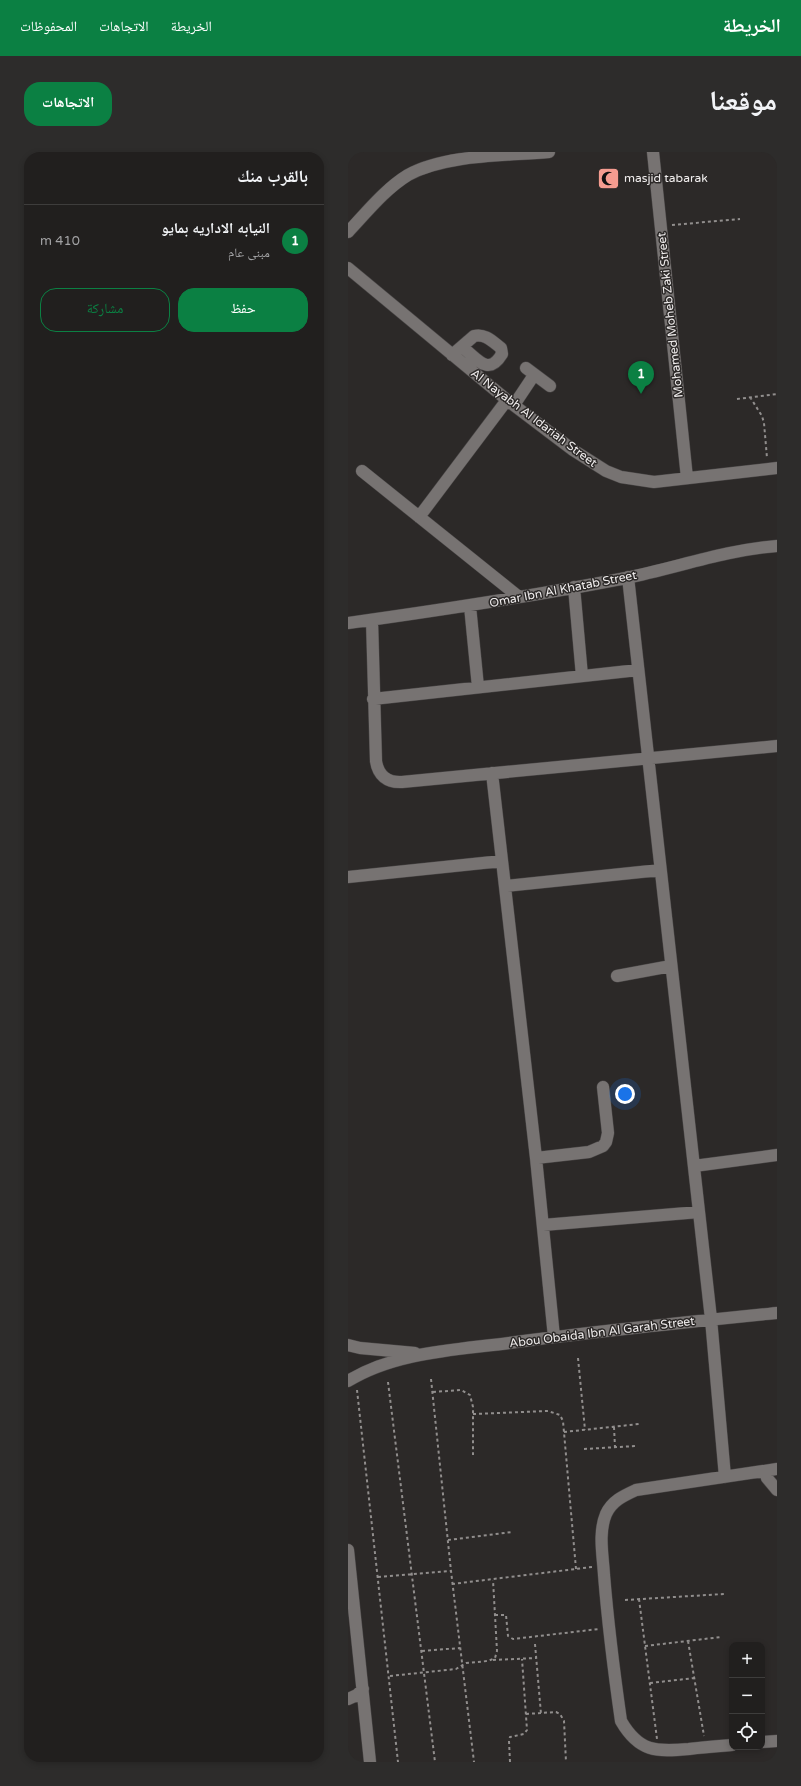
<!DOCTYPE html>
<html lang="ar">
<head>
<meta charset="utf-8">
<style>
	:root { --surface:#211f1e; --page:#2d2c2b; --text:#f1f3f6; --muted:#a2a2a4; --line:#3e3d3c; --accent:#0b8043 }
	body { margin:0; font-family:"Varela Round","Noto Naskh Arabic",sans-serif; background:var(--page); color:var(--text); direction:rtl }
	.controls { position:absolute; right:12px; bottom:12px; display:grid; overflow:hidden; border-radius:8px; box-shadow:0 2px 6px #0003 }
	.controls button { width:36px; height:36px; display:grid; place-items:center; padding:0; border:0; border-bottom:1px solid var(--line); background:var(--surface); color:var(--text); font:20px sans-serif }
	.you { position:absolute; left:277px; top:942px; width:14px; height:14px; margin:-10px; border:3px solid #fff; border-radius:50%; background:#1a73e8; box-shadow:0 0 0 6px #1a73e833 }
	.badge { display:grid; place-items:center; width:26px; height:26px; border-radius:50%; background:var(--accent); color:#fff; font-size:13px; font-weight:700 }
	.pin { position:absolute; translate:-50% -33px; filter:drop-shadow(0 1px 2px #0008) }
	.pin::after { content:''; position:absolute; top:21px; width:14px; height:12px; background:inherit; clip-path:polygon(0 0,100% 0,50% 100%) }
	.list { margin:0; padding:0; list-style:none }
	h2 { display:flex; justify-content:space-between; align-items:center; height:52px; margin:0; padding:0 16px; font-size:17px }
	h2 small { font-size:13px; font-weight:400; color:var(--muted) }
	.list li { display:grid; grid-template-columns:26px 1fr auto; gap:12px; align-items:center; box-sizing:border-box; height:72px; padding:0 16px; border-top:1px solid var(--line) }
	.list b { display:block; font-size:15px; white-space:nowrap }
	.list p { margin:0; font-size:13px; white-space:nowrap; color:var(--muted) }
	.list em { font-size:13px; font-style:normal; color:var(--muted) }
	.actions { display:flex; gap:8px; padding:12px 16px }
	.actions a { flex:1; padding:9px 0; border:1px solid var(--accent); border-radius:16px; text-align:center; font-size:14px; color:var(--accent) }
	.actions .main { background:var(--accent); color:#fff }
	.icon { flex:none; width:22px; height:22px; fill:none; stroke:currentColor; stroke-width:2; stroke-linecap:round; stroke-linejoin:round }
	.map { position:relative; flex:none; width:429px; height:1610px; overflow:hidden; direction:ltr; border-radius:16px }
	header { display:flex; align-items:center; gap:24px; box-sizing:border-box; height:56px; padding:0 20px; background:var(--accent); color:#fff }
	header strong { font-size:19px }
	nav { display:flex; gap:22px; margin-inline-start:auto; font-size:14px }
	.intro { display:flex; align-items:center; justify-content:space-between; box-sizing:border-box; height:96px; padding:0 24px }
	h1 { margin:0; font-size:28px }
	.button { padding:10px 18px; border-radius:16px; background:var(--accent); color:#fff; font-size:14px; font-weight:700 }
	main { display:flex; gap:24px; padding:0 24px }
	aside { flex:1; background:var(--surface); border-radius:16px; box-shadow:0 2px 6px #0003 }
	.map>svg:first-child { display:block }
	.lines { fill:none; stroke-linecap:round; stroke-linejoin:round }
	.minor-casing { stroke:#494646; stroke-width:13 }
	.path { stroke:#918e8d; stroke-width:2; stroke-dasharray:3 3; stroke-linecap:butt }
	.minor { stroke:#777372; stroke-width:12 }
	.labels { text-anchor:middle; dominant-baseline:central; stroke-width:3; stroke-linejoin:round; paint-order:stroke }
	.poi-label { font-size:12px; fill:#f0eded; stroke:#2c2928; text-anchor:start }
	.street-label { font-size:12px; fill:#f0eded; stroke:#2c2928 }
</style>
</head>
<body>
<header>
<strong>الخريطة</strong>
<nav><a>الخريطة</a><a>الاتجاهات</a><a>المحفوظات</a></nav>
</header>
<div class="intro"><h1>موقعنا</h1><a class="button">الاتجاهات</a></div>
<main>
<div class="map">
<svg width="429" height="1610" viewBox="0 0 429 1610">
	<rect width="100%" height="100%" fill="#2c2928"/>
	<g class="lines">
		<defs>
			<path id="minor" d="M305 0 339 326
				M0 80C18 61 37 37 60 23 98 2 158 4 201 0
				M0 116 159 248 225 298 258 319 273 325 306 330 429 316
				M104 203 126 184C137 181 145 190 153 196L154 202C140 225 130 207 114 195
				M178 216 202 234
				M166 253 186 223
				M14 319 171 445
				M71 365 159 248
				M280 425 363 1167 377 1325
				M226 435 234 524
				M122 454 130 535
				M24 468 28 609C30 623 39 631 54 630L429 594
				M0 471C93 458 186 444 278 426 328 416 377 398 429 394
				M25 547 290 518
				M144 621 188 1006 206 1185
				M0 725 154 709
				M157 734 312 718
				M269 824 323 814
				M188 1006 241 1000 255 994 258 990 260 981 255 935
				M346 1014 429 1003
				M195 1073 351 1060
				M0 1193 12 1196 67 1201
				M0 1229C47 1200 108 1198 161 1191 250 1179 340 1170 429 1161
				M417 1319 419 1326 429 1338
				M0 1398 22 1610
				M0 1547 9 1543 15 1537
				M414 1590 429 1589
				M384 1593C370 1594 355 1595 341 1597 308 1600 291 1600 273 1569 266 1520 260 1472 256 1423 255 1404 250 1381 258 1362 264 1349 275 1344 288 1338L429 1317"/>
		</defs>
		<use href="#minor" class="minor-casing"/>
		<path class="path" d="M324 73 392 67
			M402 245 414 264 416 271 419 306
			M389 247 429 242
			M230 1206 237 1278
			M83 1227 103 1419 126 1610
			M40 1230 87 1610
			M9 1238 50 1610
			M85 1240 113 1238 122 1243 125 1255V1303
			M125 1262 200 1259 212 1263 215 1269 228 1417
			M266 1275 267 1295
			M216 1280 291 1272
			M236 1297 288 1294
			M100 1388 164 1380
			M30 1425 103 1419
			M104 1432 244 1415
			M291 1447 309 1587
			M277 1448 376 1442
			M147 1463H158L160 1484 165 1487 251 1477
			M340 1489 356 1584
			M187 1492 193 1562
			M297 1494 373 1485
			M74 1499 112 1496
			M145 1508 188 1506
			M42 1524 108 1517 118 1511 140 1509 147 1506 149 1499 145 1428
			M302 1531 347 1526
			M178 1562 208 1560 212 1562 216 1569 218 1610
			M162 1610 161 1589 162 1585 176 1582 179 1578 174 1507"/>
		<use href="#minor" class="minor"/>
	</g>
	<defs>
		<symbol id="mosque-square" viewBox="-11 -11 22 22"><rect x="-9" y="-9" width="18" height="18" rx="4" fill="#f59c90" stroke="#2c2928"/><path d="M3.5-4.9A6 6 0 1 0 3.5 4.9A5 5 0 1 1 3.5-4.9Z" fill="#111"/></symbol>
	</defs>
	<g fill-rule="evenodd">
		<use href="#mosque-square" x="248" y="14" width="25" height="25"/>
	</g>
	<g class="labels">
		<g class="poi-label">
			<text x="276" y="26">masjid tabarak</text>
		</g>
		<g class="street-label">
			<text transform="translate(322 163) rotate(-96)">Mohamed Moheb Zaki Street</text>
			<text transform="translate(186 266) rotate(37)">Al Nayabh Al Idariah Street</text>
			<text transform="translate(215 437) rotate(-11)">Omar Ibn Al Khatab Street</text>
			<text transform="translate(254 1180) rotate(-7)">Abou Obaida Ibn Al Garah Street</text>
		</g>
	</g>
</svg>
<div class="controls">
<button>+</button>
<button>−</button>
<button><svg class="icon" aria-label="locate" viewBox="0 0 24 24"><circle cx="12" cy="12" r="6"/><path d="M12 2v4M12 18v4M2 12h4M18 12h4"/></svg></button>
</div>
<div class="you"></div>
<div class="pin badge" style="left:293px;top:242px">1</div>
</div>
<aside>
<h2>بالقرب منك<small></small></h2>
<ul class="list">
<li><span class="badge">1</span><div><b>النيابه الاداريه بمايو</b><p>مبنى عام</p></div><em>410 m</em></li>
</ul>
<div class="actions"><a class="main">حفظ</a><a>مشاركة</a></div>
</aside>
</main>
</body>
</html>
